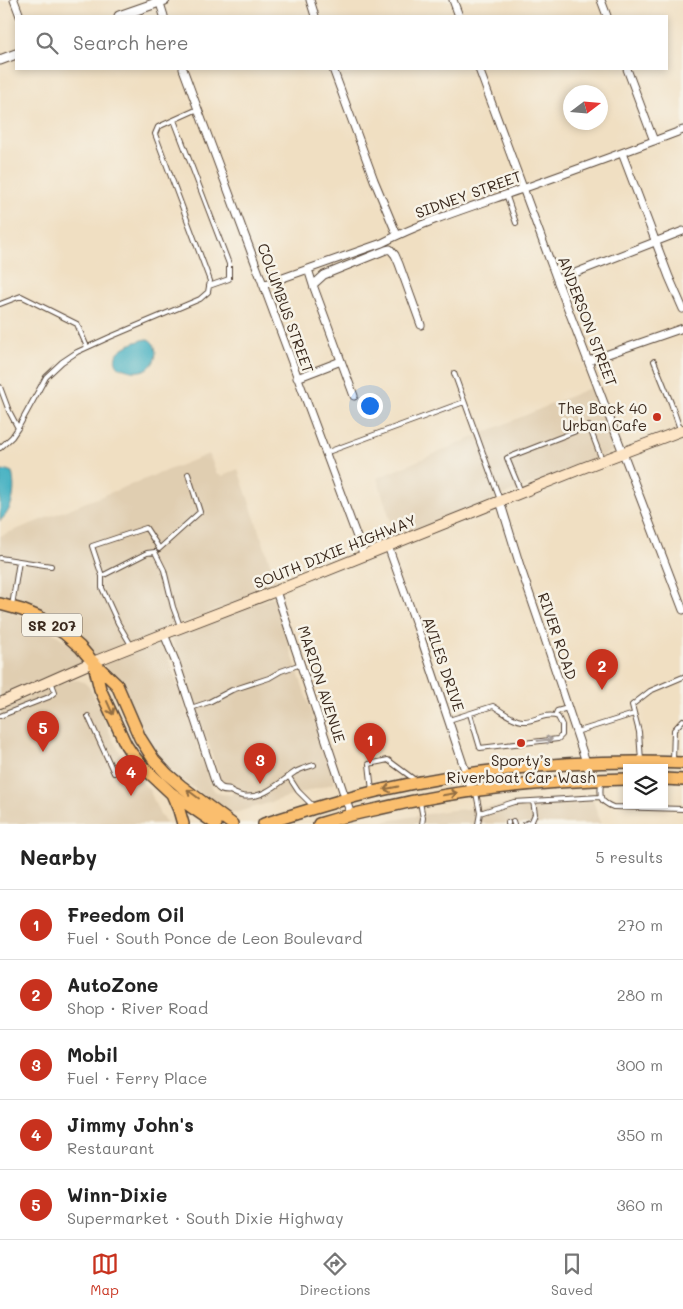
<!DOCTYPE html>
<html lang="en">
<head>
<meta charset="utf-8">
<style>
	:root { --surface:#fff; --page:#f2f2f2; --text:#222; --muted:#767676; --line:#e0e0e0; --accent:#c8321e }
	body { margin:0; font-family:Mali,sans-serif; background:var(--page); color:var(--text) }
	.controls { position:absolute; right:15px; bottom:15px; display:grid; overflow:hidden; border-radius:0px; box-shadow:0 2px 8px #0003 }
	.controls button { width:45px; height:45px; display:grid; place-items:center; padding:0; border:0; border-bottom:1px solid var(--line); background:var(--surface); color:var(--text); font:25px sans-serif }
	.compass { position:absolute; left:563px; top:85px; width:45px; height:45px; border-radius:50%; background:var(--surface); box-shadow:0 2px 8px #0003; rotate:74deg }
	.you { position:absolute; left:369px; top:405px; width:18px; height:18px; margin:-12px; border:4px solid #fff; border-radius:50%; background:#1a73e8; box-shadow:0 0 0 8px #1a73e833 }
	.badge { display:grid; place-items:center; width:32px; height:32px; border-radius:50%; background:var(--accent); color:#fff; font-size:16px; font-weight:700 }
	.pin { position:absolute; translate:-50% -41px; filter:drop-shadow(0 1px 2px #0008) }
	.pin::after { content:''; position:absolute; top:26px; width:18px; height:15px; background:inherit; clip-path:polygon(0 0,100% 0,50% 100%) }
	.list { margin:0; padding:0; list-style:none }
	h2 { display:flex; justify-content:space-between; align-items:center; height:65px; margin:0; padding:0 20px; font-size:21px }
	h2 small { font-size:16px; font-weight:400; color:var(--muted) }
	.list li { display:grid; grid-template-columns:32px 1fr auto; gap:15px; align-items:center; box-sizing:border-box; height:70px; padding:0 20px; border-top:1px solid var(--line) }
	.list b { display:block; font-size:19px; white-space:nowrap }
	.list p { margin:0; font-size:16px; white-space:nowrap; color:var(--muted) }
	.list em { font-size:16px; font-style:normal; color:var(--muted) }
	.icon { flex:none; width:28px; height:28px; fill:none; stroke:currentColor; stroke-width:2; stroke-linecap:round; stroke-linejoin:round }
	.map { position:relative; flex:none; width:683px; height:824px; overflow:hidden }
	.search { position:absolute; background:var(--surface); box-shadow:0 2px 8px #0003; left:15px; right:15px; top:15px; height:55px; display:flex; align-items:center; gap:12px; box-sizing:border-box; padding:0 18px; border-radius:0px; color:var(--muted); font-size:19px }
	.sheet { height:415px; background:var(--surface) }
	nav { display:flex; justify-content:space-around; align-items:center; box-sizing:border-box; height:70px; border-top:1px solid var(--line); background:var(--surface); font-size:14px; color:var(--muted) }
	nav a { display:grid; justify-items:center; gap:2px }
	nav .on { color:var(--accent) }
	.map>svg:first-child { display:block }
	.built { fill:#e0ceb1 }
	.water { fill:#45b1c2; stroke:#406e70 }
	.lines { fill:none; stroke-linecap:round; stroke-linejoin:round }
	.service-casing { stroke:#564537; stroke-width:6 }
	.minor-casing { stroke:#564537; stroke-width:9 }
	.tertiary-casing { stroke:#564537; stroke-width:11 }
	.secondary-casing { stroke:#564537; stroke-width:12 }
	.trunk-casing { stroke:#564537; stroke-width:14 }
	.service { stroke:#fff; stroke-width:4 }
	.minor { stroke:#fff; stroke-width:7 }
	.tertiary { stroke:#fff; stroke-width:9 }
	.secondary { stroke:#fde5c5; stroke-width:10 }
	.trunk { stroke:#fabe6e; stroke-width:11 }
	.oneway { stroke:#916d42 }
	.oneway2 { stroke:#a79f9a }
	.poi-dot { fill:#c8321e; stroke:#f7f3e8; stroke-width:2 }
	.labels { text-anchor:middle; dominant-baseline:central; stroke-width:5; stroke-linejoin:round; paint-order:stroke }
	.shield { fill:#f7f3e8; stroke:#73665b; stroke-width:1 }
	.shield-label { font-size:14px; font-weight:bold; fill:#3b2a1e }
	.street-label { font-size:15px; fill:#3b2a1e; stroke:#f7f3e8 }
	.poi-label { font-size:15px; fill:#3b2a1e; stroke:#f7f3e8; text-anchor:end }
</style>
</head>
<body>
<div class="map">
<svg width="683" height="824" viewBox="0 0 683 824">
	<rect width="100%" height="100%" fill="#f7f3e8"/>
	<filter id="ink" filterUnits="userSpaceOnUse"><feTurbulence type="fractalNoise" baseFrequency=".02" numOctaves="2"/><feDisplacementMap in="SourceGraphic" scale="10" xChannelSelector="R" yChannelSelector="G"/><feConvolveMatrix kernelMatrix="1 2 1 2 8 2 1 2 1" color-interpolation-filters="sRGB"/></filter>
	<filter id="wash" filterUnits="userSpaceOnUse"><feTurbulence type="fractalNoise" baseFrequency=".0096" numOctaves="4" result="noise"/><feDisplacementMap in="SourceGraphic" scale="20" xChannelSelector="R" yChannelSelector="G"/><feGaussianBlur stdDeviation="1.12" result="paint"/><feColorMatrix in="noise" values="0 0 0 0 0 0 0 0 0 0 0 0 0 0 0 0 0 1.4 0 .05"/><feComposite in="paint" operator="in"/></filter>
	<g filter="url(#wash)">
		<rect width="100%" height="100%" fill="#f0dfc2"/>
		<path class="built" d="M592 387 617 450 396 538 377 478Z
			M209 454 217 474 222 476 238 469 278 586 95 657 25 606 0 598V536Z
			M273 597 335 783 228 815 171 770 159 757 145 736 122 683 102 664 161 640 171 665 211 786 215 791 221 794 232 795 233 786H225L221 782 181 662 171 636Z
			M0 608 36 621 61 638 76 650 86 661 0 698Z
			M77 680 84 682 89 687 97 702 113 740 124 759 137 777 150 791 160 815 168 824H0V709L68 681Z
			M592 797 601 824H371L444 811Z"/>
		<path class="water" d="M148 339C159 344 158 362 148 368 142 372 134 372 128 370 123 369 117 367 116 362 111 349 139 340 148 339Z
			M7 470 12 472C16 489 14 509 0 521V472Z"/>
	</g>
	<g filter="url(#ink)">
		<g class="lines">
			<defs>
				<path id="service" d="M174 120 229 264V279L209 286
					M506 194 516 223
					M0 304 21 296 77 324 87 347
					M654 361 671 403 680 429
					M454 373 500 500
					M0 387 9 411 18 428
					M0 448 12 437 18 428 46 377 62 362 77 352 110 337 200 299 208 292 210 281 155 134 158 127 198 109
					M325 453 464 402
					M521 492 507 458 589 426 602 460
					M159 549 200 512 188 474
					M0 558 51 566
					M102 576 92 546 146 528 159 548
					M12 606 19 561
					M131 645 118 623 102 588V576L147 553 155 552 164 570 173 607 180 626
					M191 708 209 702 232 690 269 678 281 671 301 664
					M0 716 49 697 55 692 51 681
					M88 716 114 773
					M555 716 557 711 568 708
					M449 720 493 706C502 711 512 720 522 721 535 722 545 712 558 717L562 725V735L558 739 480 748 470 714
					M576 732 634 714
					M673 760 674 730 683 720
					M641 761 639 732 632 705 650 691 683 677
					M289 777 298 791 313 806
					M601 782C600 796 598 801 613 807L683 809
					M228 790C232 792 237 795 242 796 263 800 280 782 295 772 301 769 308 767 314 765
					M372 791 369 764 388 760 415 780
					M476 793 480 813 478 824
					M420 802 423 818 422 824
					M480 813 514 802 600 797
					M513 821 514 824
					M508 822V824
					M525 824 532 821 535 814 533 801"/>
				<path id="minor" d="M14 0 20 16
					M159 0 164 16
					M310 0 315 16
					M453 0 459 16
					M601 0 607 16
					M183 69 364 556
					M333 69 374 180 397 235
					M479 69 557 280 683 610
					M627 69 654 141
					M622 153 669 277 683 309
					M308 269 313 285
					M557 280 683 231
					M263 285 382 243C427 220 477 205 525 188 578 169 630 150 683 130
					M588 361 683 328
					M297 378 341 361
					M354 396 313 285 324 275 386 250 390 249 395 255 399 264 421 325
					M500 501 521 569 544 636 592 780
					M388 546 421 638 472 791
					M276 591 351 815
					M164 634 176 663 216 784C220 789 222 790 228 790"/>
				<path id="tertiary" d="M119 16 165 0
					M0 60 16 54"/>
				<path id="secondary" d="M0 703 93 662 164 634 276 591 580 469 683 430"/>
				<path id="trunk" d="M0 604 22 610 39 617 65 634 80 647 93 662 117 685 140 738 154 760 167 774 181 786 232 824
					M94 664 100 689 126 745 132 754 142 766 171 793 216 824
					M664 779 683 780
					M172 794 179 810 183 824
					M264 824C301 812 339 800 377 791 477 768 580 759 683 763
					M319 824C338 818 358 813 378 809 459 789 543 781 627 779"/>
			</defs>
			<use href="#service" class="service-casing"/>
			<use href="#minor" class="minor-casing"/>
			<use href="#tertiary" class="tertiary-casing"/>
			<use href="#secondary" class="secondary-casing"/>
			<use href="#trunk" class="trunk-casing"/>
			<use href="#service" class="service"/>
			<use href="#minor" class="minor"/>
			<use href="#tertiary" class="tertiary"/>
			<use href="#secondary" class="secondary"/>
			<use href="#trunk" class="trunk"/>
		</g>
		<defs><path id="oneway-shaft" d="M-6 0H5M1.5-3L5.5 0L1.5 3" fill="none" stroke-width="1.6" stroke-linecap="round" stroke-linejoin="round" transform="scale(1.25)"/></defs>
		<g class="oneway">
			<use href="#oneway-shaft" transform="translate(110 708) rotate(66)"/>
			<use href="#oneway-shaft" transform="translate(391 788) rotate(168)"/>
			<use href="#oneway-shaft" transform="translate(193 794) rotate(-143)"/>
			<use href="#oneway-shaft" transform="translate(450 794) rotate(-9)"/>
		</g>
		<use class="oneway2" href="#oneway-shaft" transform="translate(545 740) rotate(-7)"/>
	</g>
	<g class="poi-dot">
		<circle cx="657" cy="417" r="5"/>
		<circle cx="521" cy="743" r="5"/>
	</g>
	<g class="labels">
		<rect class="shield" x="22" y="613.5" width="60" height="23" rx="4"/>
		<g class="shield-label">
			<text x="52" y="625">SR 207</text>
		</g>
		<g class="street-label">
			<text transform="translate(468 194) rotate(-20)">SIDNEY STREET</text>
			<text transform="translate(286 308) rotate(70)">COLUMBUS STREET</text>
			<text transform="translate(588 321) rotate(69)">ANDERSON STREET</text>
			<text transform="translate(335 551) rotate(-22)">SOUTH DIXIE HIGHWAY</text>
			<text transform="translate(558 636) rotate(71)">RIVER ROAD</text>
			<text transform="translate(444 664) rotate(71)">AVILES DRIVE</text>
			<text transform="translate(322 684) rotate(72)">MARION AVENUE</text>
		</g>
		<g class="poi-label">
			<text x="647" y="408">The Back 40<tspan x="647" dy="17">Urban Cafe</tspan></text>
			<text x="521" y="760" text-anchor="middle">Sporty’s<tspan x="521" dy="17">Riverboat Car Wash</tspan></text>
		</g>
	</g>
</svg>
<div class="controls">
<button><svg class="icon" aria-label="layers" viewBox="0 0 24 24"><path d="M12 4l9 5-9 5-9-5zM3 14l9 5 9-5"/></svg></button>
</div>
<svg class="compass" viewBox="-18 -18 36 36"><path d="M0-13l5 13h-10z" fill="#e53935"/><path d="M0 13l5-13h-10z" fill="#767676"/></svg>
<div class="you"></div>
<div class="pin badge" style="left:370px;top:764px">1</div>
<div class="pin badge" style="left:602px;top:690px">2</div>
<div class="pin badge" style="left:260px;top:784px">3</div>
<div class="pin badge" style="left:131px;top:796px">4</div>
<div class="pin badge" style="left:43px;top:752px">5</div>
<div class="search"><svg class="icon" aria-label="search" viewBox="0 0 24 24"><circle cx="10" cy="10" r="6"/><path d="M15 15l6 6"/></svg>Search here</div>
</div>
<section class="sheet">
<h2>Nearby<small>5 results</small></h2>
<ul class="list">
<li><span class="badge">1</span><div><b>Freedom Oil</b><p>Fuel · South Ponce de Leon Boulevard</p></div><em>270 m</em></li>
<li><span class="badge">2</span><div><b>AutoZone</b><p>Shop · River Road</p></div><em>280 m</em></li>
<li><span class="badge">3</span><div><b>Mobil</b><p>Fuel · Ferry Place</p></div><em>300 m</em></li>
<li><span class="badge">4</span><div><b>Jimmy John's</b><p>Restaurant</p></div><em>350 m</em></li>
<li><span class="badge">5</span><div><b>Winn-Dixie</b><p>Supermarket · South Dixie Highway</p></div><em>360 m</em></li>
</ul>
</section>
<nav>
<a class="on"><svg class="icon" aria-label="map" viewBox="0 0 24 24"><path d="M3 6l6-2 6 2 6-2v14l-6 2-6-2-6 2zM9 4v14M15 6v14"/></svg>Map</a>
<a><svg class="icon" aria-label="directions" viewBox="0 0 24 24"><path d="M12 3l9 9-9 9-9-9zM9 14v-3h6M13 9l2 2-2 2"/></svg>Directions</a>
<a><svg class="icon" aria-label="saved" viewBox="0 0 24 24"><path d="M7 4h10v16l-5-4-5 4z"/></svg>Saved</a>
</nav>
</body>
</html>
